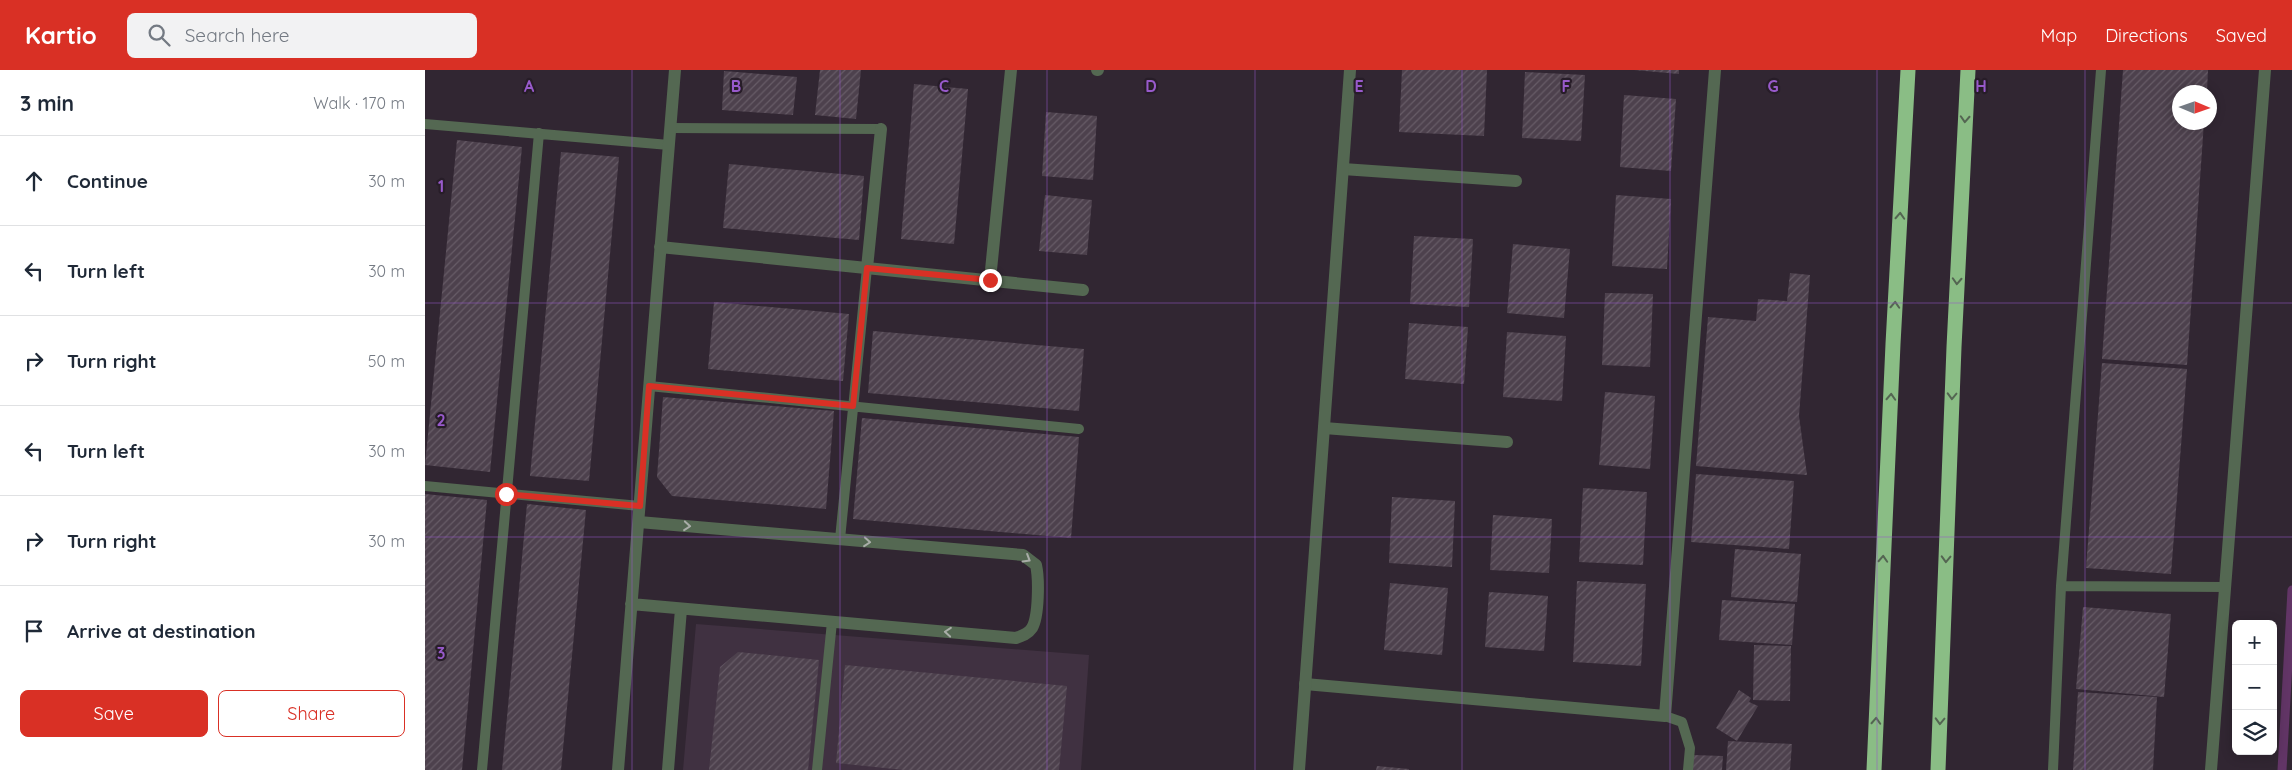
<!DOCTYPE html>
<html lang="en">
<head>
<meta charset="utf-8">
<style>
	:root { --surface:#fff; --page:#f2f2f3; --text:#1f2937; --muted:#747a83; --line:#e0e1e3; --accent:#d93025 }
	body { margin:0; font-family:Quicksand,sans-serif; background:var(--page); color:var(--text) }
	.controls { position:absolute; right:15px; bottom:15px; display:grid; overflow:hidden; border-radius:8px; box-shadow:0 2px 12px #0003 }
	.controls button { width:45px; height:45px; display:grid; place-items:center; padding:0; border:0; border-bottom:1px solid var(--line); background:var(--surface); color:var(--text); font:25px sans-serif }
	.compass { position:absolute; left:1747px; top:15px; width:45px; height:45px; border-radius:50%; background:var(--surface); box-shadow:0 2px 12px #0003; rotate:92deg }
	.stop { position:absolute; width:15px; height:15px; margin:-11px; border:4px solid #d93025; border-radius:50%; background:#fff }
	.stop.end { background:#d93025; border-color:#fff; box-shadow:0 1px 5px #0008 }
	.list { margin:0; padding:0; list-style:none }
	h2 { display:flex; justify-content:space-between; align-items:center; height:65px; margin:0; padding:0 20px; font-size:21px }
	h2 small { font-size:16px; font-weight:400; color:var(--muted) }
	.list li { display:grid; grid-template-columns:32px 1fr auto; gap:15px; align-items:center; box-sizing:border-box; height:90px; padding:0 20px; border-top:1px solid var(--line) }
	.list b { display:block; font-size:19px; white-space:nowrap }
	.list em { font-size:16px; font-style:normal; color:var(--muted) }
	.actions { display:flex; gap:10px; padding:15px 20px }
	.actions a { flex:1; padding:11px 0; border:1px solid var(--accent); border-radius:8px; text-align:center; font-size:18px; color:var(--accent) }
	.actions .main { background:var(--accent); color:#fff }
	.icon { flex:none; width:28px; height:28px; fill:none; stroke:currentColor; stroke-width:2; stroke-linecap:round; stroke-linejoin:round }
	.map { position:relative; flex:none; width:1867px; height:700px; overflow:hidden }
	header { display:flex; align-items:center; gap:30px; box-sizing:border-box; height:70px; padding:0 25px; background:var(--accent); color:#fff }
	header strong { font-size:24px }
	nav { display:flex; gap:28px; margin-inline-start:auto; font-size:18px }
	.search { width:350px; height:45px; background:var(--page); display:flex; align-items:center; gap:12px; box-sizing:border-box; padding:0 18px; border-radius:8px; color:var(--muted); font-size:19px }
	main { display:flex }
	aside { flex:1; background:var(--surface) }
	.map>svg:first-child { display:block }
	.built { fill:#403141 }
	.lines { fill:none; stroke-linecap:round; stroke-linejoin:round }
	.stream { stroke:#623566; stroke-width:9 }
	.building { fill:url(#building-hatch) }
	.service { stroke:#546852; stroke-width:10 }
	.minor { stroke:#546852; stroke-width:12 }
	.tertiary { stroke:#546852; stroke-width:12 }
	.motorway { stroke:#8abd85; stroke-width:15 }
	.oneway { stroke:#546552 }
	.oneway2 { stroke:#a9ada8 }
	.route { stroke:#d93025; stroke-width:6 }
	.grid { fill:none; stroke:#985acb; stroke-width:1; stroke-opacity:0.55 }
	.grid-label { font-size:16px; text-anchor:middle; font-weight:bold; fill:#985acb; stroke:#271d28; stroke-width:4.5; stroke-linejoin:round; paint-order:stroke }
</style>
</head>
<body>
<header>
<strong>Kartio</strong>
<div class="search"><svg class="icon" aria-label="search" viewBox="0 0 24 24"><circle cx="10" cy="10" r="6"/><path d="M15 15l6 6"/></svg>Search here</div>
<nav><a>Map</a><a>Directions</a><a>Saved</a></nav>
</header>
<main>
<aside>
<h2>3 min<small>Walk · 170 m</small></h2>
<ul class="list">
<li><svg class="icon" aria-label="ahead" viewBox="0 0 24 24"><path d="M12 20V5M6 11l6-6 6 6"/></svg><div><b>Continue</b></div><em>30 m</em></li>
<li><svg class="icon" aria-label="left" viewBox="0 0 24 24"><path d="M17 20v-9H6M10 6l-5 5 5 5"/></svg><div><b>Turn left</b></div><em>30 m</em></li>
<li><svg class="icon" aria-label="right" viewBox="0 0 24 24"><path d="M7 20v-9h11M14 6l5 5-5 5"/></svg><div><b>Turn right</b></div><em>50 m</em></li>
<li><svg class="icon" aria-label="left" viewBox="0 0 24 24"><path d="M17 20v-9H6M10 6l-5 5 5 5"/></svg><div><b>Turn left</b></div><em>30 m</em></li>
<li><svg class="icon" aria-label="right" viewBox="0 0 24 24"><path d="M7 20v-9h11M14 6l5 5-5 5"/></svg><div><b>Turn right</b></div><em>30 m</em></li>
<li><svg class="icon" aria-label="arrive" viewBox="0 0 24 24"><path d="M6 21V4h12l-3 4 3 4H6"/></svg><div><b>Arrive at destination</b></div></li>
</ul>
<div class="actions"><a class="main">Save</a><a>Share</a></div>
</aside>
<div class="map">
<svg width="1867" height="700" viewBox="0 0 1867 700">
	<defs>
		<pattern id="building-hatch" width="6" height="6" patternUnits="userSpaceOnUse" patternTransform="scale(1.25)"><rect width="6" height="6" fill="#4d414d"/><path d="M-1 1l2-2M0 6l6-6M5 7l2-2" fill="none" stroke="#675c67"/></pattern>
	</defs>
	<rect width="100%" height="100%" fill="#312632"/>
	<path class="built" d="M271 554 664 585 656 700H258Z"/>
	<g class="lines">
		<path class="stream" d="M1857 700 1867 520"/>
	</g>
	<path class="building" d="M395 0H436L431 49 390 45Z
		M977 0H1062L1059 66 974 62Z
		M1209 0H1254V4Z
		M1698 0H1783L1782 22H1754V52H1779L1762 295 1677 289Z
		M299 1 372 7 368 45 297 40Z
		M1100 2 1160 5 1156 71 1097 68Z
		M489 14 543 19 529 174 476 169Z
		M1199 25 1251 29 1246 101 1195 97Z
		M621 42 672 46 668 110 617 106Z
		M32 70 97 77 65 402 0 395Z
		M136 82 194 87 164 411 105 406Z
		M304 94 439 106 434 170 298 158Z
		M620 125 667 130 662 185 614 181Z
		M1191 125 1246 129 1242 199 1187 196Z
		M989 166 1048 169 1044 237 985 234Z
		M1088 174 1145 179 1139 248 1082 243Z
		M1365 203 1385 205 1374 346 1382 405 1271 396 1283 247 1331 251 1333 229 1362 231Z
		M1180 223 1228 224 1225 297 1177 295Z
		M289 232 424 244 418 311 283 299Z
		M984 253 1043 257 1039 314 980 309Z
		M448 261 659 279 654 341 443 323Z
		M1082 262 1141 266 1137 331 1078 327Z
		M1677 293 1762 299 1746 504 1661 498Z
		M1180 322 1230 326 1225 399 1174 395Z
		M238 327 409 341 401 439 247 426 232 407Z
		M437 348 654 367 646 468 428 449Z
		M1271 404 1369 411 1364 479 1266 472Z
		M1158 418 1222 422 1218 495 1154 492Z
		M0 424 62 430 37 700H0Z
		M967 427 1030 431 1027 497 964 493Z
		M102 434 161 440 136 700H77Z
		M1068 445 1127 449 1124 503 1065 500Z
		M1310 479 1376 484 1372 532 1306 527Z
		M1152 511 1221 514 1216 596 1148 592Z
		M965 513 1023 518 1017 585 959 580Z
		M1064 522 1123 526 1119 581 1060 577Z
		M1297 530 1370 534 1367 575 1294 570Z
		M1658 537 1746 544 1739 627 1651 619Z
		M1329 575 1366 576 1365 631 1328 630Z
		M313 582 394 590 383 700H284L295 597Z
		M420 595 642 616 634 700H479L411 693Z
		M1314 620 1326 628 1324 632 1333 636 1312 671 1291 658Z
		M1653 622 1732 627 1728 700H1648Z
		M1303 671 1367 674 1365 700H1301Z
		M1268 685 1298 686 1297 700H1267Z
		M952 696 984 699V700H951Z"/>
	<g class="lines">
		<path class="service" d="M1676 0 1636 516 1800 517
			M0 54 244 75
			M245 58 456 59
			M224 316 654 359
			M0 416 215 436
			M415 469 442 198
			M1240 646 1257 652 1265 678 1263 700
			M57 700 114 63
			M392 700 407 552
			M1628 700 1636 516"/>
		<path class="minor" d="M672 0H673
			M918 99 1091 111
			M235 177 658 220
			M442 198 456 59
			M565 210 586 0
			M899 358 1082 372
			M206 534 591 568C597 566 603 564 607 558 614 546 614 508 611 495L598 485 214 452
			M880 614 1240 646 1290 0
			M193 700 250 0
			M243 700 256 539"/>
		<path class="tertiary" d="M874 700 925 0
			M1786 700 1840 0"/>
		<path class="motorway" d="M1449 700 1468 274 1483 0
			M1513 700 1529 277 1543 0"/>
	</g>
	<defs><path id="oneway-chevron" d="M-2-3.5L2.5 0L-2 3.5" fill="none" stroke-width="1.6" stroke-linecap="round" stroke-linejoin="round" transform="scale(1.25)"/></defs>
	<g class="oneway">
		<use href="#oneway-chevron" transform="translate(1540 49) rotate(93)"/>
		<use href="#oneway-chevron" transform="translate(1475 146) rotate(-87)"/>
		<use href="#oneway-chevron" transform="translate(1532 211) rotate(93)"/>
		<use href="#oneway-chevron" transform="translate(1470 235) rotate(-87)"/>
		<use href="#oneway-chevron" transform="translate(1527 326) rotate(92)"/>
		<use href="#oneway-chevron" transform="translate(1466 327) rotate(-87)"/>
		<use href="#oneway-chevron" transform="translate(1458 489) rotate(-87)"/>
		<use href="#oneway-chevron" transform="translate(1521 489) rotate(92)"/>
		<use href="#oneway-chevron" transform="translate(1451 651) rotate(-87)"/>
		<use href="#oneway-chevron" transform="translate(1515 651) rotate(92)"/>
	</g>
	<g class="oneway2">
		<use href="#oneway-chevron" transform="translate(262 456) rotate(5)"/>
		<use href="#oneway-chevron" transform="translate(442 472) rotate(5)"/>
		<use href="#oneway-chevron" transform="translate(602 489) rotate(31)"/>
		<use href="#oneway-chevron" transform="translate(523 562) rotate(-175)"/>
	</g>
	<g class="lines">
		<path class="route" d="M81 424 215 436 224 316 428 336 442 198 565 210"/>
	</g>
	<path class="grid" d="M207 0V700M415 0V700M622 0V700M830 0V700M1037 0V700M1245 0V700M1452 0V700M1660 0V700M0 233H1867M0 467H1867"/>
	<g class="grid-label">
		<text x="104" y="22">A</text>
		<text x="311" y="22">B</text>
		<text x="519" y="22">C</text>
		<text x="726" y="22">D</text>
		<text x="934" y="22">E</text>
		<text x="1141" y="22">F</text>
		<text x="1348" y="22">G</text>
		<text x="1556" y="22">H</text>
		<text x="16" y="122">1</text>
		<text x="16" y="356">2</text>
		<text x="16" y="589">3</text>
	</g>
</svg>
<div class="controls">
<button>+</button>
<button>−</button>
<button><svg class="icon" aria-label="layers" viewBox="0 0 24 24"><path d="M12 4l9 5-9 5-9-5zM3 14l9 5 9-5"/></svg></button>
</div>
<svg class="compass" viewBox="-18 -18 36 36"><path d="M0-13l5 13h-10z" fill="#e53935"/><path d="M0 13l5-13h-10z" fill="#747a83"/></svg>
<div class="stop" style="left:81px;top:424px"></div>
<div class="stop end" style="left:565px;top:210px"></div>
</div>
</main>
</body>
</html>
